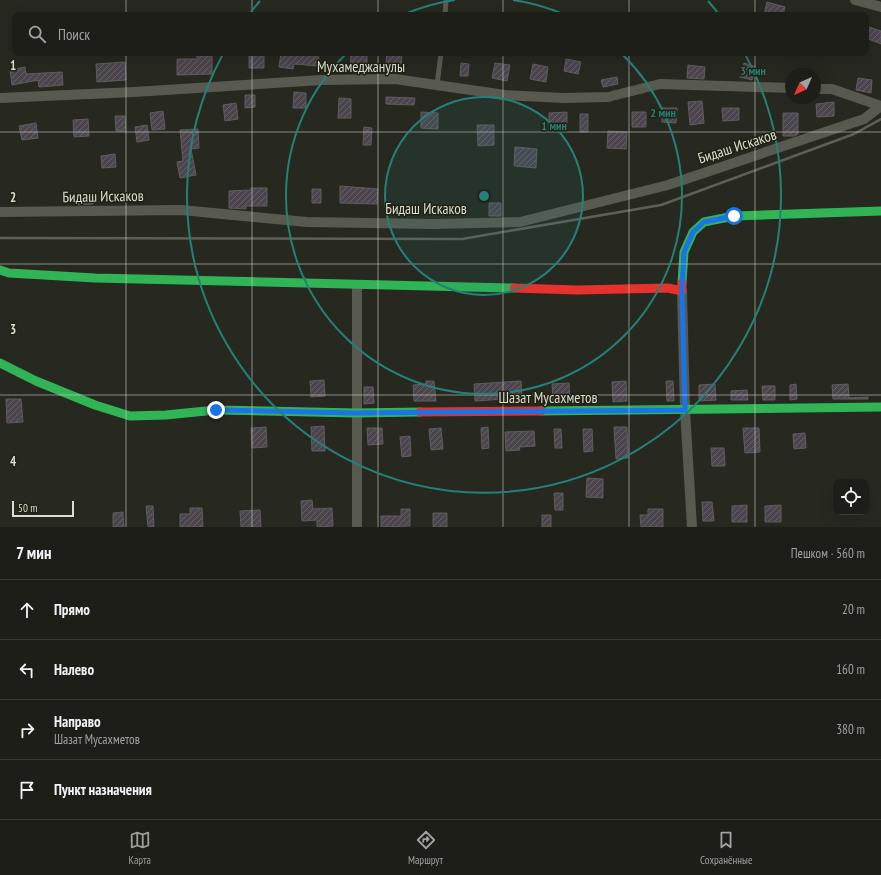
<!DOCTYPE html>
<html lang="ru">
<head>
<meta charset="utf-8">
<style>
	:root { --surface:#1d1e17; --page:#252720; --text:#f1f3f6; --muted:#a0a2a1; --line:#3b3c36; --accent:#9d9e94 }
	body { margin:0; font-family:"PT Sans Narrow",sans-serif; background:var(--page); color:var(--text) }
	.controls { position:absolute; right:12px; bottom:12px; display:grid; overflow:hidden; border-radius:8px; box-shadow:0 4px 16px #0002 }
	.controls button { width:36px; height:36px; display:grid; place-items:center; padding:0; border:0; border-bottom:1px solid var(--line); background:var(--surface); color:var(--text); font:20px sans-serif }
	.compass { position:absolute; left:785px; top:68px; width:36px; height:36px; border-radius:50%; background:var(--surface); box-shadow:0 4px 16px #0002; rotate:225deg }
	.scale { position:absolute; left:12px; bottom:10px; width:62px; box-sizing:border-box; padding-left:4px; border:2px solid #dcddd3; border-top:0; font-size:11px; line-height:14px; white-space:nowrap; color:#dcddd3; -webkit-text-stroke:3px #202212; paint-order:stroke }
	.stop { position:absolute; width:12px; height:12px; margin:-9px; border:3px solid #1a73e8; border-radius:50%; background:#fff }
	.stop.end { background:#1a73e8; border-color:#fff; box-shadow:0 1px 4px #0008 }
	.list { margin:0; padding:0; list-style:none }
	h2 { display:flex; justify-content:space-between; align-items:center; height:52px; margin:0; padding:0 16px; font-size:17px }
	h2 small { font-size:13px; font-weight:400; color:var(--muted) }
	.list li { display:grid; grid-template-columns:26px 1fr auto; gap:12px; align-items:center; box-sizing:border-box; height:60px; padding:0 16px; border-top:1px solid var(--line) }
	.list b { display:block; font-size:15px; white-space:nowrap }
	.list p { margin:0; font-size:13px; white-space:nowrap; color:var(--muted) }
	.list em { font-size:13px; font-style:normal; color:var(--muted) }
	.icon { flex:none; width:22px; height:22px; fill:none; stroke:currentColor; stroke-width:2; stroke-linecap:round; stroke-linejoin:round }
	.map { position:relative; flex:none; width:881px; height:527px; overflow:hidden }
	.search { position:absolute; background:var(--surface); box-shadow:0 4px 16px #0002; left:12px; right:12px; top:12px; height:44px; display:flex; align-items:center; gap:10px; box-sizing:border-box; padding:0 14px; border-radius:8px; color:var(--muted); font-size:15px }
	.sheet { height:292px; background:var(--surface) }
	nav { display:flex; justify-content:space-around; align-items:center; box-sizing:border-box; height:56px; border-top:1px solid var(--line); background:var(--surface); font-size:11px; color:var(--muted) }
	nav a { display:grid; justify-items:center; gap:2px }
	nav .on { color:var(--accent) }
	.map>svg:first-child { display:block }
	.building { fill:url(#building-hatch); stroke:#5f5e5d }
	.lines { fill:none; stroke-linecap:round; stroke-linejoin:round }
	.lane { stroke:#58594f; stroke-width:5 }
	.street { stroke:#58594f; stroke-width:10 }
	.fast { stroke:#30b455; stroke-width:9 }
	.jam { stroke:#e5322d; stroke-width:9 }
	.rail { stroke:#5e5f56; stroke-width:2.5 }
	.route { stroke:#1a73e8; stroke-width:5 }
	.grid { fill:none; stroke:#dcddd3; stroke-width:1; stroke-opacity:0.55 }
	.ring { fill:none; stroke:#248078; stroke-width:2 }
	.labels { text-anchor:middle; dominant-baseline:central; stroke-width:3; stroke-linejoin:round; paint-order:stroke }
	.street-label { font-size:15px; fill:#dcddd3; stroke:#202212 }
	.grid-label { font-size:13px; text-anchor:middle; font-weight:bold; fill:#dcddd3; stroke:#202212; stroke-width:3; stroke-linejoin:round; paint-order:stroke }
	.centre { fill:#248078; stroke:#202212; stroke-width:2 }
	.ring-label { font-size:12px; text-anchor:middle; font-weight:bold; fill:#248078; stroke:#202212; stroke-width:3; stroke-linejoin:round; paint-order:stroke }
</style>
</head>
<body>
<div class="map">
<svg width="881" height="527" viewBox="0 0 881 527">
	<defs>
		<pattern id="building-hatch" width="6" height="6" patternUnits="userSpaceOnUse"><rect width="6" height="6" fill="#4c454e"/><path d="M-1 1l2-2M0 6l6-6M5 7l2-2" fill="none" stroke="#655f67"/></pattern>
	</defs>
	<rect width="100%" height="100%" fill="#27281f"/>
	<path class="building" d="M767 2 785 7 783 15H764Z
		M866 26 881 31V44L866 38Z
		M249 53H264V68H249Z
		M281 53H319L318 66 294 64 293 69 279 67Z
		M351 53H367V71H350Z
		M387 53H402L401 64 386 63Z
		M197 56H212V74L177 75V59H197Z
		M566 59 581 62 578 74 564 71Z
		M125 62 126 80 97 82 96 64Z
		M461 63 469 64 468 76H460Z
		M495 63 510 65 507 81 492 78Z
		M744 63 756 67 752 80 740 77Z
		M533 64 548 67 546 82 530 79Z
		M688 65 705 67 704 79 687 78Z
		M25 67 26 74 62 72 63 85 39 87 38 80 12 85 10 70Z
		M617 77 618 84 603 87 601 80Z
		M858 78 872 80 871 93 856 90Z
		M294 92 306 93V108H293Z
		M245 95H255V107L245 108Z
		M386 97 415 98 414 105 386 104Z
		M339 98 351 99V118H338Z
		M702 101 704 123 690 125 688 102Z
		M834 102V116L817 117 816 104Z
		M236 103 238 119 225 121 223 105Z
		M662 108H677L676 123 662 122Z
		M722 108H739V120L723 121Z
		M163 111 165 129 152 130 150 113Z
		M421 112 438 113V129L421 128Z
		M567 112V129H549V113Z
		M632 112H646V127H632Z
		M783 113H798V134L794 136H783Z
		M580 114H588V132H580Z
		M115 116H125L126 131H116Z
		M88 119 89 136 74 137 73 120Z
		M36 123 38 138 22 140 19 126Z
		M147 125 149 140 137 142 135 127Z
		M477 125H494V145L478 146Z
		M364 127 372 128 371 145H363Z
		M198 129 199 148 191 149 196 175 180 178 177 162 183 161 180 130Z
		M608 131 627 132 626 149 607 148Z
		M515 147 537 149 536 168 514 166Z
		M115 154 116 167 102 168 101 156Z
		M340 186 378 189 377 204 340 203Z
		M251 188H267V206H246V209L229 208V191L251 190Z
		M312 189H321V203H312Z
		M78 199 94 200 93 204 78 205Z
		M489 203H501V216H489Z
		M324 380 325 396 311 397 310 381Z
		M426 381H434L436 401H414L413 385 426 384Z
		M521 381 522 398 475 401 474 384Z
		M626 381 627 401 613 402 612 382Z
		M666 381H673L674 401H667Z
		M569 383 570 402H553L552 384Z
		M715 384 716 400 699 401V385Z
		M796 384 797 399 790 400V385Z
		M848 384 849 398 868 397V399H833L832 385Z
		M762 386H775V400H763Z
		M364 387H373L374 403 364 404Z
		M747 390 748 400H731V391Z
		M6 399H21L23 422 7 423Z
		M324 426 325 451H312L311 427Z
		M266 427 267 447 252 448 251 428Z
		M488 427 489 448 482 449 481 428Z
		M614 427H627L628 458 616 459Z
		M367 428H382L383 444 368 445Z
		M441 428 443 449 431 450 429 429Z
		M743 428H759L760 452 745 453Z
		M554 429H561L562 448H555Z
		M583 429H592L593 451 584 452Z
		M534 431 535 446 519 447 520 450 506 451 505 432Z
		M805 433 806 448 794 449 793 434Z
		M410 436 411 456 402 457 400 437Z
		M711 448H724L725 466H712Z
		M587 478 603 479V498L586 497Z
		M554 493H563V510H555Z
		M312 500 313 509 332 508 333 526 317 527V520L302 521 301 501Z
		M702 502H712L714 521H703Z
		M747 505V522H732V506Z
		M781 505V522H765V506Z
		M146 506H153L154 527H148Z
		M190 508H202L203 527H180V514H190Z
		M401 509H410V526L381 527V516H401Z
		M648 509H663V527H641L640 515H648Z
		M260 510 261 527H241L240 511Z
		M123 512 124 527H113V513Z
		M433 513H447V527H433Z
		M542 515H551V527H542Z"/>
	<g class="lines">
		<path class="lane" d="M445 15 446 0
			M437 85 441 53"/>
		<path class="street" d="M855 0 881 7
			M815 89H832L881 106
			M0 98 134 92 322 80 395 79 505 95 563 98 608 97 660 84 791 88
			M0 212 181 210 307 222 434 224 520 222 668 185 864 119 881 106
			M357 285V527
			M682 291 685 410 692 527"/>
		<path class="fast" d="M0 270 9 273 95 278 514 288
			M682 283 684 252 693 232 704 222 734 216 881 211
			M0 363 36 381 95 405 130 416 166 415 216 410 356 413 420 412
			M541 411 881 407"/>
		<path class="jam" d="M514 288 577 290 668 288 682 291V283
			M420 412 541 411"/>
		<path class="rail" d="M0 238 462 239 661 205 854 134 881 119"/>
	</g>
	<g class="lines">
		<path class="route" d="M216 410 356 413 685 410 682 291 684 252 693 232 704 222 734 216"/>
	</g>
	<path class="grid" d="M126 0V15M252 0V15M378 0V15M503 0V15M629 0V15M755 0V15M126 53V527M252 53V527M378 53V527M503 53V527M629 53V527M755 53V527M0 132H881M0 264H881M0 395H881"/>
	<circle cx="484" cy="196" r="99" fill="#248078" fill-opacity=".12"/>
	<g class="ring">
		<circle cx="484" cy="196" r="99"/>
		<path d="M405 14A198 198 0 0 1 455 0M513 0A198 198 0 0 1 563 14M622 54A198 198 0 1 1 346 54"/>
		<path d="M250 13A297 297 0 0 1 260 1M708 1A297 297 0 0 1 718 13M745 54A297 297 0 1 1 223 54"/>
	</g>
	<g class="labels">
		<g class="street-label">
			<text x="361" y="66">Мухамеджанулы</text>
			<text transform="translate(737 146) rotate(-18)">Бидаш Искаков</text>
			<text transform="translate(103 196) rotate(-1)">Бидаш Искаков</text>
			<text x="426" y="208">Бидаш Искаков</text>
			<text x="548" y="397">Шазат Мусахметов</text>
		</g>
	</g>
	<g class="grid-label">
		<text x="13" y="70">1</text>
		<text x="13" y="202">2</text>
		<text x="13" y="334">3</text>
		<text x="13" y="466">4</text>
	</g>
	<circle cx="484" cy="196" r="6" class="centre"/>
	<g class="ring-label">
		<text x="753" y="75">3 мин</text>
		<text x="663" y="117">2 мин</text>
		<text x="554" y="130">1 мин</text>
	</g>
</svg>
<div class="controls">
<button><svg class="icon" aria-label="locate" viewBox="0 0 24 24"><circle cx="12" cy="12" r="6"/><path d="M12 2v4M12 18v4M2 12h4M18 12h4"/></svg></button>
</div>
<svg class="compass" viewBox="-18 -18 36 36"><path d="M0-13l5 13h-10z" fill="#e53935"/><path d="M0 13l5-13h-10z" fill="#a0a2a1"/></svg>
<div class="scale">50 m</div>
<div class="stop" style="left:734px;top:216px"></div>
<div class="stop end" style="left:216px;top:410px"></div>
<div class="search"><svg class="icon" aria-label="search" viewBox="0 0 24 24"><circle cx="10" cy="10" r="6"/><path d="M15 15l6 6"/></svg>Поиск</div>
</div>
<section class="sheet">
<h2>7 мин<small>Пешком · 560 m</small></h2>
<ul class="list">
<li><svg class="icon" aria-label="ahead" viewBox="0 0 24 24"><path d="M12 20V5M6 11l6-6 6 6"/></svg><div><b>Прямо</b></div><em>20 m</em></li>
<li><svg class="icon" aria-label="left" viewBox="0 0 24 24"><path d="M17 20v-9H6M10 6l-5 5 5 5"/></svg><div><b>Налево</b></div><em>160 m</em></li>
<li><svg class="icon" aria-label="right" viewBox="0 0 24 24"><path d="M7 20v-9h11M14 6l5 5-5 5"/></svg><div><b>Направо</b><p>Шазат Мусахметов</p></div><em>380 m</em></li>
<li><svg class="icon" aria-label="arrive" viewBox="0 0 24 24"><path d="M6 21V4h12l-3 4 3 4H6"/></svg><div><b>Пункт назначения</b></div></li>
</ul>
</section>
<nav>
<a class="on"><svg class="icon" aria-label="map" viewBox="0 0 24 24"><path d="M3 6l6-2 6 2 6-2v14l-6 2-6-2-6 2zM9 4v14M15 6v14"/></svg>Карта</a>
<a><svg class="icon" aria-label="directions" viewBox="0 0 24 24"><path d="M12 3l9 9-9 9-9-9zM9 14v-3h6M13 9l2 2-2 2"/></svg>Маршрут</a>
<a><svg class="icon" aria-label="saved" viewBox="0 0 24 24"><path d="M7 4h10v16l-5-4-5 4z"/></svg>Сохранённые</a>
</nav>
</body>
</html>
